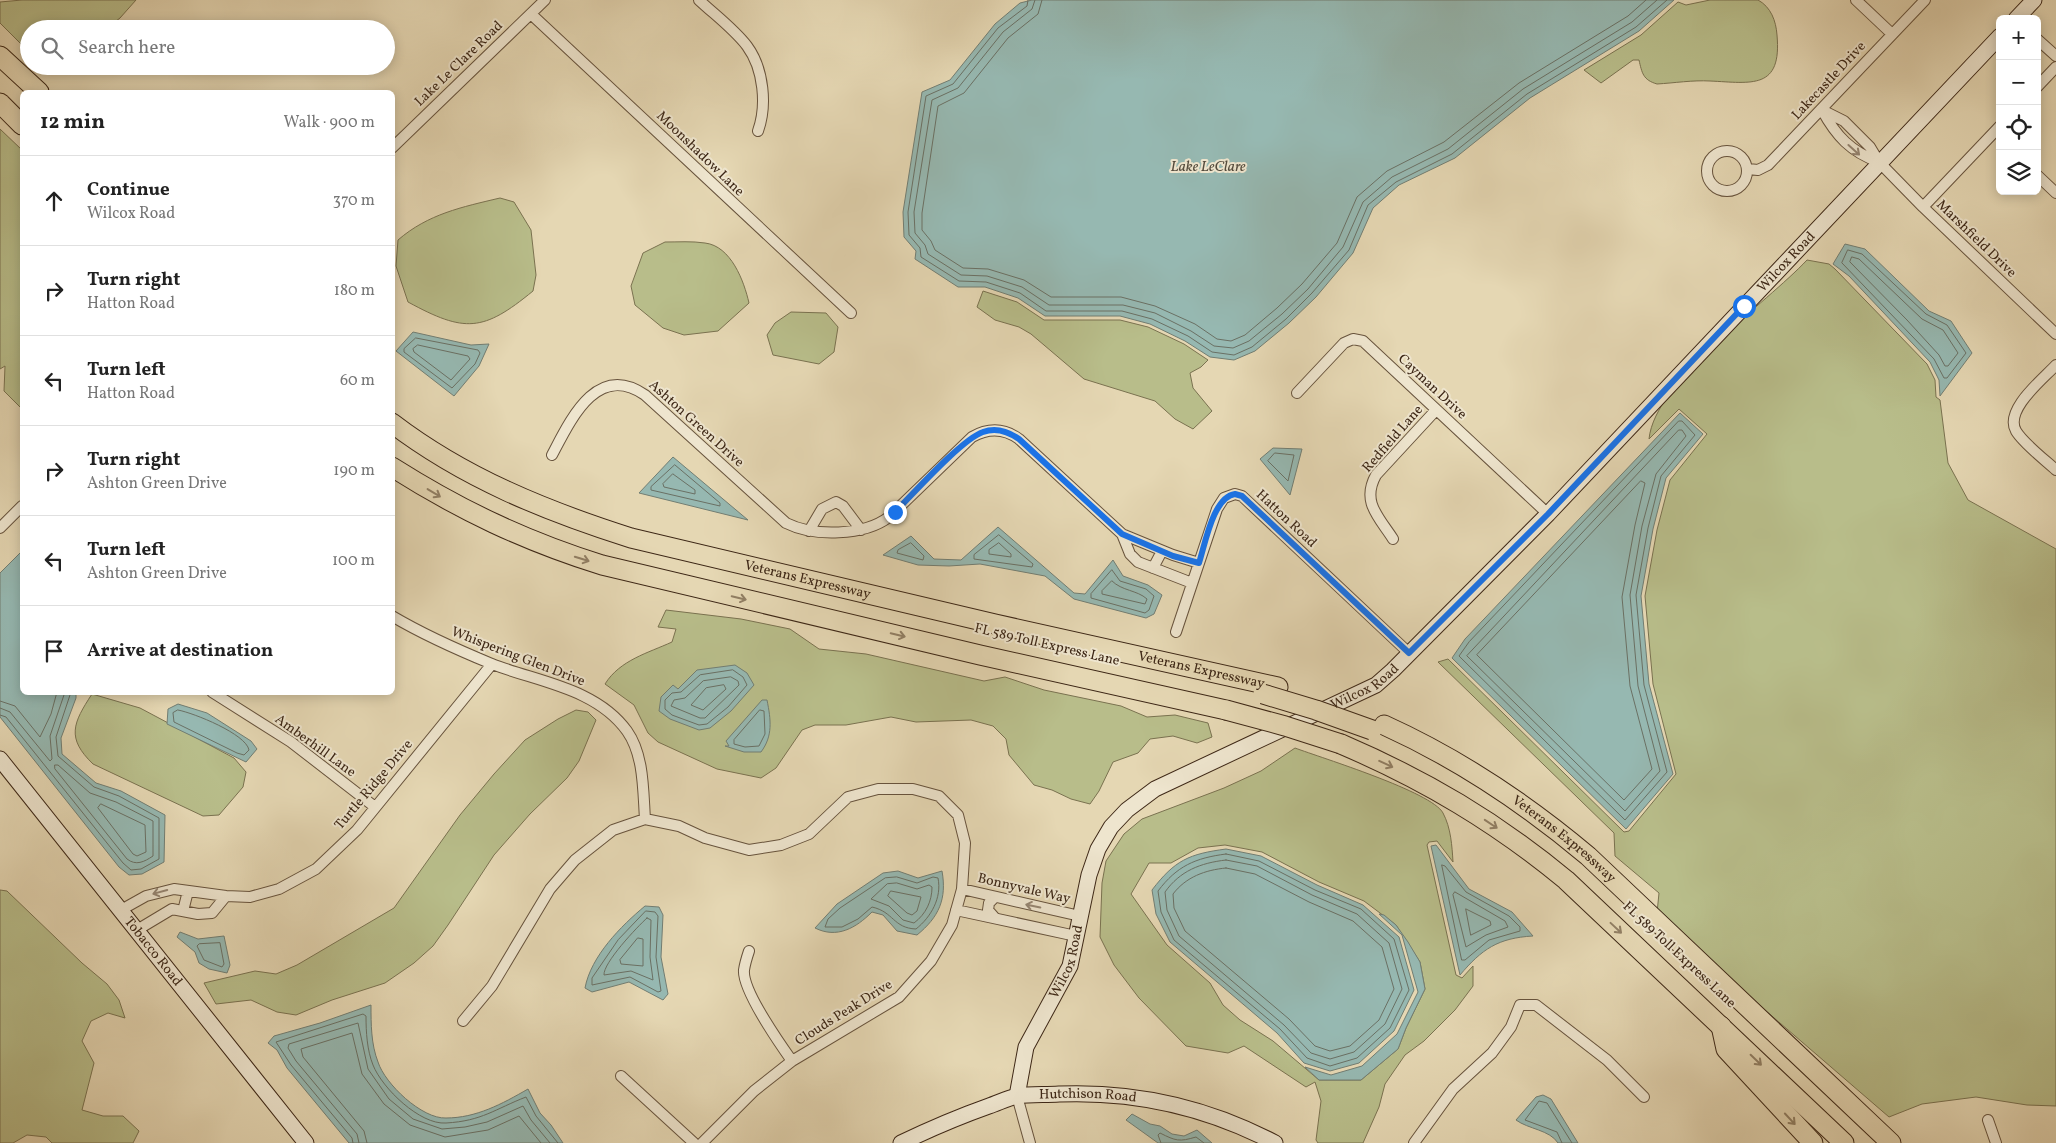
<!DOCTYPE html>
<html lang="en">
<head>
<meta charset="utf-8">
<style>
	:root { --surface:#fff; --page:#f6f6f6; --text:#222; --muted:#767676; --line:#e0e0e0 }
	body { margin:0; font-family:Vollkorn,serif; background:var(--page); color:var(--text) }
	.controls { position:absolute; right:15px; top:15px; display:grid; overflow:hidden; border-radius:8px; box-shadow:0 2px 12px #0003 }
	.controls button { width:45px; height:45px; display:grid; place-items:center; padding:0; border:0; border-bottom:1px solid var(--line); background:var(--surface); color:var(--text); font:25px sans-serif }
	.stop { position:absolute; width:15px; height:15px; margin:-11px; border:4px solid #1a73e8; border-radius:50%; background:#fff }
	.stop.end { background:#1a73e8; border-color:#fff; box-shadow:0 1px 5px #0008 }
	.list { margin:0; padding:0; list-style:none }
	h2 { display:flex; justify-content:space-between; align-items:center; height:65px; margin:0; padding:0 20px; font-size:21px }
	h2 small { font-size:16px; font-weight:400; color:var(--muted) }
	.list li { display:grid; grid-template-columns:32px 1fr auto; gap:15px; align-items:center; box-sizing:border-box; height:90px; padding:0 20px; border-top:1px solid var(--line) }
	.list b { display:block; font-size:19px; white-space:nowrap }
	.list p { margin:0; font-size:16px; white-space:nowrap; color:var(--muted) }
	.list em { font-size:16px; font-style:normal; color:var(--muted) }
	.icon { flex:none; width:28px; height:28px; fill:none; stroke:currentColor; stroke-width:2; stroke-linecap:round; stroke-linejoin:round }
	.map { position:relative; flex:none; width:2056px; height:1143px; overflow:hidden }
	.search { position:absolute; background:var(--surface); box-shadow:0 2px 12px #0003; left:20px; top:20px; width:375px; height:55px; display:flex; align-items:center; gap:12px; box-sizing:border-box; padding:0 18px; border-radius:28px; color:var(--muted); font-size:19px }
	.panel { position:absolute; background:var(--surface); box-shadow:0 2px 12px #0003; left:20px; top:90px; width:375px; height:605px; border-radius:8px }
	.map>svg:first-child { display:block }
	.green { fill:#b8bd8a; stroke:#7a7250; fill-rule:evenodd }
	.water { fill:#96b8b1; stroke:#727e73 }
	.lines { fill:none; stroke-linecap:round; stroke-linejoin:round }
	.shore { stroke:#6a7064; stroke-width:1 }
	.street-casing { stroke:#67533d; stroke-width:12 }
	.secondary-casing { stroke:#3d2716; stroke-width:17 }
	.highway-casing { stroke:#3d2716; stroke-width:21 }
	.street { stroke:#eee5ce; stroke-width:10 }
	.secondary { stroke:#eee5ce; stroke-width:15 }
	.highway { stroke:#e5d7b3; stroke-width:19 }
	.highway-bridge-casing { stroke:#3d2716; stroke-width:21; stroke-linecap:butt }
	.highway-bridge { stroke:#e5d7b3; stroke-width:19 }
	.oneway { stroke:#968672 }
	.oneway2 { stroke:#917f64 }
	.route { stroke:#1a73e8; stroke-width:6 }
	.labels { text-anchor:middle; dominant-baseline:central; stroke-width:4; stroke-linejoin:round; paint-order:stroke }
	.street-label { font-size:14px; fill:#3d2716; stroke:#eee5ce }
	.water-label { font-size:15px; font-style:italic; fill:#534b3d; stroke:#eee5ce }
</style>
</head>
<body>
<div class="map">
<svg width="2056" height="1143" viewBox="0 0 2056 1143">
	<rect width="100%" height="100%" fill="#e5d7b3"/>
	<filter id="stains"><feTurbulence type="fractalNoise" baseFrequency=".004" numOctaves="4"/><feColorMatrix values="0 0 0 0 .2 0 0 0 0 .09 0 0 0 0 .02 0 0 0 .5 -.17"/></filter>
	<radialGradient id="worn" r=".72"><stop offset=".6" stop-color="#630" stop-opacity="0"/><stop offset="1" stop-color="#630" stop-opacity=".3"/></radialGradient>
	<path class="green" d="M22 0H136L120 18 106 29H29V41L22 45 0 23V2Z
		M1710 0H1758C1771 7 1776 21 1777 35 1782 90 1752 83 1710 81 1693 80 1674 83 1657 84 1643 80 1642 73 1639 60H1633L1601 83 1584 70 1641 35 1678 2 1686 5Z
		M0 129 22 150V405L20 407 4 391 5 366 0 369Z
		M500 198 514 202 531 230 536 275 533 291C483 332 465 333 408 302L396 266 398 240C428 214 462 207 500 198Z
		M665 242C678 242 692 241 705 243 731 246 744 281 749 303L718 331 684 335 663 328 635 305 631 286 643 253Z
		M1807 260 1829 264 1835 269 1927 364 1935 380 1936 397 1940 400 1948 463 1968 500 2056 549V1106L2027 1105 1976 1097 1922 1104 1889 1117 1686 942 1657 913 1659 893 1615 856 1614 833 1438 662 1448 659 1624 832 1629 831 1676 774 1653 684 1645 596 1657 530 1670 480 1707 434 1679 409 1649 439C1655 380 1767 303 1807 260Z
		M983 291 1017 302 1044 320H1120L1148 327 1184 344 1208 360 1201 367 1190 373 1193 388 1212 411 1193 429 1175 419 1155 401 1084 379 1031 334 1019 327 995 320 977 307Z
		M791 312 826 313 838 327 834 352 819 364 773 355 767 335 775 323Z
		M666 610 741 619 790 629 819 649 866 654 984 681 1005 677 1044 690 1121 706 1147 717 1175 715 1208 723 1212 737 1197 743 1173 736 1150 739 1138 753 1113 762 1099 791 1090 804 1071 799 1052 790 1034 785 1009 755 1006 739 993 726 971 720 916 722 891 717 846 725H815L802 730 776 768 761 778 717 769 658 742 648 733 634 705 605 684C620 660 648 653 672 642L676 629 658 627Z
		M92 694 140 708 234 758 246 772 243 787 219 815 203 816 93 764C66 738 73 723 92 694Z
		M576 710 588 712 596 720 579 761 567 778 530 814 494 855 448 925 433 946 414 963 385 983 332 1000 296 1015 277 1012 251 1000 216 1004 204 983 255 971 276 974 297 965 394 908 460 815 494 774 525 740 558 719Z
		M1295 748C1322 758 1432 792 1443 813 1451 828 1452 846 1453 862L1437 841 1429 842 1427 845 1456 975 1462 978 1473 966V986L1455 1010 1424 1041 1405 1055 1385 1084 1379 1107 1363 1143H1318L1316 1140 1321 1101 1315 1082 1306 1087 1244 1046 1228 1053 1186 1046 1139 998 1114 965 1100 937 1102 883 1106 861 1124 834 1142 819 1224 788 1261 771ZM1225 845 1262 852 1319 882 1364 901 1396 925 1420 962 1425 989 1406 1028 1398 1049 1361 1080H1319L1273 1041 1240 1020 1223 1005 1210 983 1167 945 1131 894 1149 863H1171L1198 848Z
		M0 890 7 891 82 963 107 984 119 1000 125 1018 108 1013 91 1021 82 1041 94 1063 82 1110 103 1116H123L139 1131 133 1143H52L46 1137 27 1135 13 1143H0Z"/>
	<path class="water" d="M1032 0H1674L1639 31 1530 98 1455 158 1399 185 1373 208 1353 253 1316 297 1289 323 1255 351 1234 360 1210 357 1185 341 1150 324 1120 316H1045L1018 298 985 287H958L915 259 916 251 904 237 903 212 922 92 950 80 995 24 1020 3Z
		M1845 244 1865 249 1929 311 1951 321 1972 353 1940 396 1939 380 1930 362 1849 276 1833 264Z
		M413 332 471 345 489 344 479 366 454 396 396 351Z
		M1680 413 1703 434 1666 478 1653 529 1641 596 1649 684 1673 774 1626 829 1452 658 1465 639Z
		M1273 448 1302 449 1290 495 1260 459Z
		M673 457 748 520 639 493Z
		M998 527 1074 593 1085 594 1113 560 1123 576 1148 585 1162 595 1154 614 1146 618 1074 599 1045 576 980 564 949 566 918 565 883 555 911 536 934 559 961 560Z
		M22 551V692L76 693V698L61 738 62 754 96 783 121 791 165 815 164 862 142 874 129 875 119 867 0 717V573Z
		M735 665 747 673 754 685 731 711 710 728 699 730 670 719 659 711 661 697 673 685 678 689 697 670Z
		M762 700H767C771 720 773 736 761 752H744L725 746H729L726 741Z
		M178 704 207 713 251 741 257 749 246 762 167 724 168 709Z
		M1436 845 1469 889 1512 912 1533 936C1498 938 1482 949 1460 975L1431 846Z
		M1226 849 1261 856 1317 885 1363 905 1399 937 1414 990 1394 1031 1359 1063 1330 1071 1304 1063 1277 1033 1170 942 1156 914 1152 890C1175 860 1189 854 1226 849Z
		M898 871 918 878 942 871C947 899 939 917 917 935L897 931 883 915 872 912C856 928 837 939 815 928L837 904 883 873Z
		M645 906 659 907 663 915 661 957 668 994 663 1000 629 982 592 992 585 988C591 956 621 926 645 906Z
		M1379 914 1384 915 1396 925 1408 942 1420 962 1425 989 1406 1028 1398 1049 1361 1080H1319L1305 1067 1331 1075 1362 1066 1397 1034 1418 992 1402 935Z
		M180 932 198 939 224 936 230 965 227 973 209 969 199 963 195 952 177 937Z
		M371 1005C371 1024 371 1044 378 1062 385 1084 422 1119 446 1118 476 1118 502 1104 528 1089L540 1113 551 1125 563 1143H349L287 1068 277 1050 268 1043 274 1036 320 1023Z
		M1543 1095 1551 1099 1578 1143H1558C1550 1130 1528 1129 1516 1120L1536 1097Z
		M1132 1114 1150 1124 1160 1126 1172 1134 1184 1136 1197 1130 1212 1143H1158L1126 1120Z"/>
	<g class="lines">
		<path class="shore" d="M1028 0 1027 6 998 28 953 84 926 96 908 212 909 235 920 248 921 257 959 281 986 282 1020 293 1046 311H1122L1152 319 1188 336 1212 352 1234 355 1252 347 1286 319 1312 293 1349 250 1368 205 1396 182 1452 154 1527 94 1636 27 1667 0
			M1035 0 1032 9 1003 32 958 88 932 100 914 212 915 233 925 245 928 254 961 275 987 276 1022 287 1049 305H1123L1155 313 1191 331 1214 346 1233 348 1249 341 1282 314 1308 289 1343 247 1363 202 1392 177 1448 149 1523 89 1632 22 1657 0
			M1042 0 1038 14 1008 38 964 93 938 106 922 213V230L931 241 935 250 963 268 988 269 1024 280 1051 297H1121L1155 306 1195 324 1217 339 1231 341 1245 335 1277 308 1302 284 1337 243 1357 197 1387 171 1444 142 1519 83 1628 16 1646 0
			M1848 250 1862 254 1926 314 1947 325 1966 353 1947 378H1944L1934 359 1842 263Z
			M1852 257 1859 259 1922 319 1943 330 1958 353 1948 366H1945L1939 355 1907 320 1850 262Z
			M416 338 478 350 480 353 475 364 452 388 404 352V349Z
			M418 345 468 356 470 359 451 380 414 352 413 349Z
			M1679 421H1682L1695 435 1661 476 1648 528 1636 595 1644 685 1667 772 1625 820 1459 656 1469 642Z
			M1679 430H1682L1686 436 1656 474 1642 526 1630 595 1638 686 1660 771 1625 811 1467 656Z
			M1275 453 1294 455 1288 481 1268 461Z
			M675 465 720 503V506L651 490V487Z
			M673 474 695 490V494L664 487 663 484Z
			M1641 481 1645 483 1635 525 1622 597 1630 686 1652 769 1624 800 1477 655Z
			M999 535 1033 564 1032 567 974 559V555Z
			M911 543 924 556 923 560 897 553 898 550Z
			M999 543 1011 554V557L989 554V550Z
			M1112 570 1120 581 1146 589 1154 596 1149 610 1145 613 1091 598V594Z
			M1112 581C1122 591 1137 590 1147 599L1145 604 1102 594V591Z
			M733 670 743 677 747 685 728 707 707 724 699 725 672 715 665 709V700L672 693 681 692 700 675Z
			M731 677 738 681 739 685 705 718H700L671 706 674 700 685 698 703 681Z
			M724 685 726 689 703 710 691 705 706 688Z
			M0 701 15 706 40 737 51 714 57 692
			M0 708 10 712 50 761 52 759 50 736 65 692
			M178 710C194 713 246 734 249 750L244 755 237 753 174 722 173 713Z
			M760 710 764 711 765 734 759 746 745 747 734 744V740Z
			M0 715 6 717 123 863 131 870 141 869 159 859V818L119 796 94 787 58 756 56 737 71 692
			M55 765H58L90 793 116 802 153 821V856C144 862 136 866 127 859L55 769Z
			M101 804 145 825 146 852 137 856 133 854 98 808Z
			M1226 854 1259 861 1315 890 1361 909 1394 939 1409 990 1390 1028 1357 1058 1330 1066 1307 1058 1280 1029 1174 940 1161 912 1158 891C1177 866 1195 858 1226 854Z
			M1226 860 1257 866 1312 895 1357 914 1389 943 1402 989 1385 1024 1354 1052 1330 1059 1311 1053 1284 1025 1179 936 1167 910 1165 892C1180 871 1200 863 1226 860Z
			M1442 865 1445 866 1466 892 1509 916 1520 927V931L1489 940 1465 960H1462Z
			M1226 868 1255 874 1309 902 1353 921 1382 947 1394 989 1379 1020 1350 1046 1330 1051 1315 1046 1289 1019 1185 931 1174 908 1173 894C1186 877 1205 870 1226 868Z
			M897 877 917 883 933 877 938 878C942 898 931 917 916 929 893 928 894 912 872 907L858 919 842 927H825L828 919 840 908 885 878Z
			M897 883 917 889 929 885 932 887C932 901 926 914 914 923L903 920 889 906 871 899 887 884Z
			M891 891 921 897 917 911 912 915 907 913 888 896Z
			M1455 892 1505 921 1508 927 1486 935 1466 947 1453 895Z
			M1466 909 1490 921 1491 925 1471 935Z
			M646 911 655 912 658 916 656 957 661 991 658 992 630 977 592 985V978L618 940Z
			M647 918 651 920 650 957 653 980 631 971 604 975C603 963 637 927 647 918Z
			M638 938 643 939V966L621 964 620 960Z
			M220 943 224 964 222 967 204 960 197 946 199 944Z
			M353 1143 352 1138 291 1065 276 1042 363 1014 366 1016C366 1032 367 1050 373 1065 382 1088 420 1125 446 1123 482 1121 495 1109 526 1097L536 1116 558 1143
			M359 1143 357 1134 296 1061 288 1048 289 1044 358 1023 368 1069 389 1099 413 1119 442 1129 465 1127 487 1122 523 1106 531 1120 550 1143
			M367 1143 364 1131 303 1057 301 1049 352 1033 362 1074 384 1104 410 1125 445 1137 488 1130 519 1116 541 1143
			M1161 1143 1158 1135 1160 1133C1176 1141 1179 1142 1196 1137L1204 1143
			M1562 1143 1557 1132 1525 1120 1539 1101 1547 1103 1572 1143"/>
		<defs>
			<path id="street" d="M699 0C715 15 734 29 747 46 764 69 767 106 758 131
				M1856 0 1892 34
				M531 14 851 313
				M2037 39 2056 56
				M2037 87 2056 67
				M1822 110 1844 121 1870 147 1879 162 1923 207 2056 334
				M1822 110C1836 136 1851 152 1879 162
				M392 148 545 0
				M1707 171a20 20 0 1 1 40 0a20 20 0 1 1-40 0Z
				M1748 169 1758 170 1768 165 1925 0
				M2037 175 2056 193
				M1923 207 2000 126
				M2056 365C2042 380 2004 410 2016 431 2023 443 2045 460 2056 470
				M1297 393 1344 343 1353 339 1363 341 1548 514
				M552 455C571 419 597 362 645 395L786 523C814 537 864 536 889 517L972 437C988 428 1004 428 1019 439L1122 534
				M0 528 22 506
				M809 531 822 509 836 502 843 506 861 530
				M1393 539C1379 517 1361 502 1376 475L1436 410
				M1153 568 1162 551
				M1192 583 1138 562 1130 554 1122 534 1173 555 1199 563
				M392 616C424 635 458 650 492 664 538 682 596 688 627 731 644 755 643 790 645 819
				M1176 632 1217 509 1224 498 1235 494 1242 496 1409 653
				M212 692 291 742 375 807
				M962 889 1080 916
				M121 910 146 896 174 889 226 896 250 897 279 889 316 869 357 830 492 664
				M956 910 1076 936
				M183 911 188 891
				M995 918 988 910 989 903 995 897
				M137 930 172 909 198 914 212 913 226 896
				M749 951C747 957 745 963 744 970 742 990 780 1044 792 1061
				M463 1021 492 986 550 889 575 860 613 830 645 819 679 826 705 838 749 850 781 845 809 834 848 797 878 789H913L939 796 958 815 965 843 962 889 952 925 931 961 899 997 792 1061 754 1091 702 1143
				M621 1076 694 1143
				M1017 1096 1030 1143
				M1988 1120 1996 1143
				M1414 1143 1453 1089 1492 1053 1511 1027 1520 1005H1536L1607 1060 1644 1097"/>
			<g id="secondary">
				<path d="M2016 19 2034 0"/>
				<path id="s1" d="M0 759 306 1143"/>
				<path id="s2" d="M1017 1096 1026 1047 1070 966 1089 875 1098 849 1111 827 1127 810 1155 789 1376 685 1393 670 1548 514 2000 36"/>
				<path id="s3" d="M901 1143C930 1129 958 1117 989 1106 998 1103 1008 1098 1017 1096 1030 1094 1046 1095 1059 1094 1136 1091 1207 1107 1275 1143"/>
			</g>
			<g id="highway">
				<path d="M0 56 39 92"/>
				<path d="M0 103 22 125"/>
				<path id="s4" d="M392 423C464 478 546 511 631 538L995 624 1278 687"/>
				<path d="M392 467C460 510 525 541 602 565L980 655 1226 710"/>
				<path id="s5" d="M1384 725C1459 759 1525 803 1588 856L1891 1143"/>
				<path d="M1341 744C1425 780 1496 822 1566 880L1844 1143"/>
				<path d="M1721 1026 1726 1049 1813 1143"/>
			</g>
		</defs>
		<use href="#street" class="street-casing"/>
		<use href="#secondary" class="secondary-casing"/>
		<use href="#highway" class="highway-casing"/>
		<use href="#street" class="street"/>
		<use href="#secondary" class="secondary"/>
		<use href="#highway" class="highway"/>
		<defs>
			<path id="highway-bridge" d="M1263 694 1316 710 1372 730
				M1226 710 1285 726 1341 744"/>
		</defs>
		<use href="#highway-bridge" class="highway-bridge-casing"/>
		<use href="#highway-bridge" class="highway-bridge"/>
	</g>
	<defs><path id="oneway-shaft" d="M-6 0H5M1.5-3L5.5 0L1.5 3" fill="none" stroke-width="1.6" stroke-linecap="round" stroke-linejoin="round" transform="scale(1.25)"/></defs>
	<g class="oneway">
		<use href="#oneway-shaft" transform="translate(1854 150) rotate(42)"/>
		<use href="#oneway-shaft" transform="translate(160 892) rotate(165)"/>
		<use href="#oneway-shaft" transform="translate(1033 906) rotate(-168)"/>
	</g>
	<g class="oneway2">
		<use href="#oneway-shaft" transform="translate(434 493) rotate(31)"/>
		<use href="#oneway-shaft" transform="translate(582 559) rotate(17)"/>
		<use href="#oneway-shaft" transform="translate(739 598) rotate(13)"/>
		<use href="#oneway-shaft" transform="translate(898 635) rotate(13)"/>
		<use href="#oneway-shaft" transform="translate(1386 764) rotate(25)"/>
		<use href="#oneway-shaft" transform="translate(1491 824) rotate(34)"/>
		<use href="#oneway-shaft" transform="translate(1616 928) rotate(43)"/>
		<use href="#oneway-shaft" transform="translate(1756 1060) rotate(44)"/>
		<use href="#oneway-shaft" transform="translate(1790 1119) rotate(47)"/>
	</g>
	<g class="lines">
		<path class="route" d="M895 512C913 494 962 439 983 432 996 427 1009 432 1019 439L1122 534 1173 556 1199 563C1205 545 1213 497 1235 494L1242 496 1409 653 1548 514 1744 306"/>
	</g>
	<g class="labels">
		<g class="street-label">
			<text transform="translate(459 64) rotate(-44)">Lake Le Clare Road</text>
			<text transform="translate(1829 81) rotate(-47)">Lakecastle Drive</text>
			<text transform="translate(700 154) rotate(44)">Moonshadow Lane</text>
			<text transform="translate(1976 239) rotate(44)">Marshfield Drive</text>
			<text stroke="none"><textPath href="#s2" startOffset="1180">Wilcox Road</textPath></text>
			<text transform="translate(1432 387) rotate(43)">Cayman Drive</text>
			<text transform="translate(696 424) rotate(42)">Ashton Green Drive</text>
			<text transform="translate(1393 439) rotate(-49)">Redfield Lane</text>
			<text transform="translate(1286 519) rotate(43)">Hatton Road</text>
			<text stroke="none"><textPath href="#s4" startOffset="448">Veterans Expressway</textPath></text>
			<text transform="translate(1047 645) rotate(13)">FL 589 Toll Express Lane</text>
			<text transform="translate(518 657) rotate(21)">Whispering Glen Drive</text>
			<text stroke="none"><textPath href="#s4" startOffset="852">Veterans Expressway</textPath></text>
			<text stroke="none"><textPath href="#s2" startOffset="580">Wilcox Road</textPath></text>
			<text transform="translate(315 746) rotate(36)">Amberhill Lane</text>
			<text transform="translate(374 785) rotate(-50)">Turtle Ridge Drive</text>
			<text stroke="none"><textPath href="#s5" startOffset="214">Veterans Expressway</textPath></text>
			<text transform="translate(1024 889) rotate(13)">Bonnyvale Way</text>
			<text stroke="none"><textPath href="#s1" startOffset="246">Tobacco Road</textPath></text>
			<text transform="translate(1679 955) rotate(43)">FL 589 Toll Express Lane</text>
			<text stroke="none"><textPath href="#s2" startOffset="145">Wilcox Road</textPath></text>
			<text transform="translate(844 1013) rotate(-32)">Clouds Peak Drive</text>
			<text stroke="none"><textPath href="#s3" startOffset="196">Hutchison Road</textPath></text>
		</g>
		<g class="water-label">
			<text x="1208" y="167">Lake LeClare</text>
		</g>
	</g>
	<rect width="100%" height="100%" filter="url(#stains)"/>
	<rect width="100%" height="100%" fill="url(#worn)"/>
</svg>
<div class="controls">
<button>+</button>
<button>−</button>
<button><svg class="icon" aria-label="locate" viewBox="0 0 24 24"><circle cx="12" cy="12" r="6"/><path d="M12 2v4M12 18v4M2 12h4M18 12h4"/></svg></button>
<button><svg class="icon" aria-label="layers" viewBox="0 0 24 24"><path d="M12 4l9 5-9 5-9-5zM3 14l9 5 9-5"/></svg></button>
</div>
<div class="stop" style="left:1744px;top:306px"></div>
<div class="stop end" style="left:895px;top:512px"></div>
<div class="search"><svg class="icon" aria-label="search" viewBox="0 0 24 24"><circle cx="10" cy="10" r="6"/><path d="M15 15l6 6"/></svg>Search here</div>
<section class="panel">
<h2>12 min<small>Walk · 900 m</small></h2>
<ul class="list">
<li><svg class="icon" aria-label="ahead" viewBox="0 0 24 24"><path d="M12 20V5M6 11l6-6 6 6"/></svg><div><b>Continue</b><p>Wilcox Road</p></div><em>370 m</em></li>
<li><svg class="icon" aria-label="right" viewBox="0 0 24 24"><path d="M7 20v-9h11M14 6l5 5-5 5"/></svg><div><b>Turn right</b><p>Hatton Road</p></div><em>180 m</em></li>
<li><svg class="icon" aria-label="left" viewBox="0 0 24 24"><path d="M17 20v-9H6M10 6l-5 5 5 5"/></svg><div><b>Turn left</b><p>Hatton Road</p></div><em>60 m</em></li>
<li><svg class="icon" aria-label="right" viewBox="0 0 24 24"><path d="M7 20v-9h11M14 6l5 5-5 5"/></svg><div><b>Turn right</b><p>Ashton Green Drive</p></div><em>190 m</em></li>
<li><svg class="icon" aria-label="left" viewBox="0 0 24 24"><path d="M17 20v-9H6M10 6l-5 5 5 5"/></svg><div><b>Turn left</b><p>Ashton Green Drive</p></div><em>100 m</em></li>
<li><svg class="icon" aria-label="arrive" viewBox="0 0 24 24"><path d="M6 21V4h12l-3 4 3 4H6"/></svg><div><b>Arrive at destination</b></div></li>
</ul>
</section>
</div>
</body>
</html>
